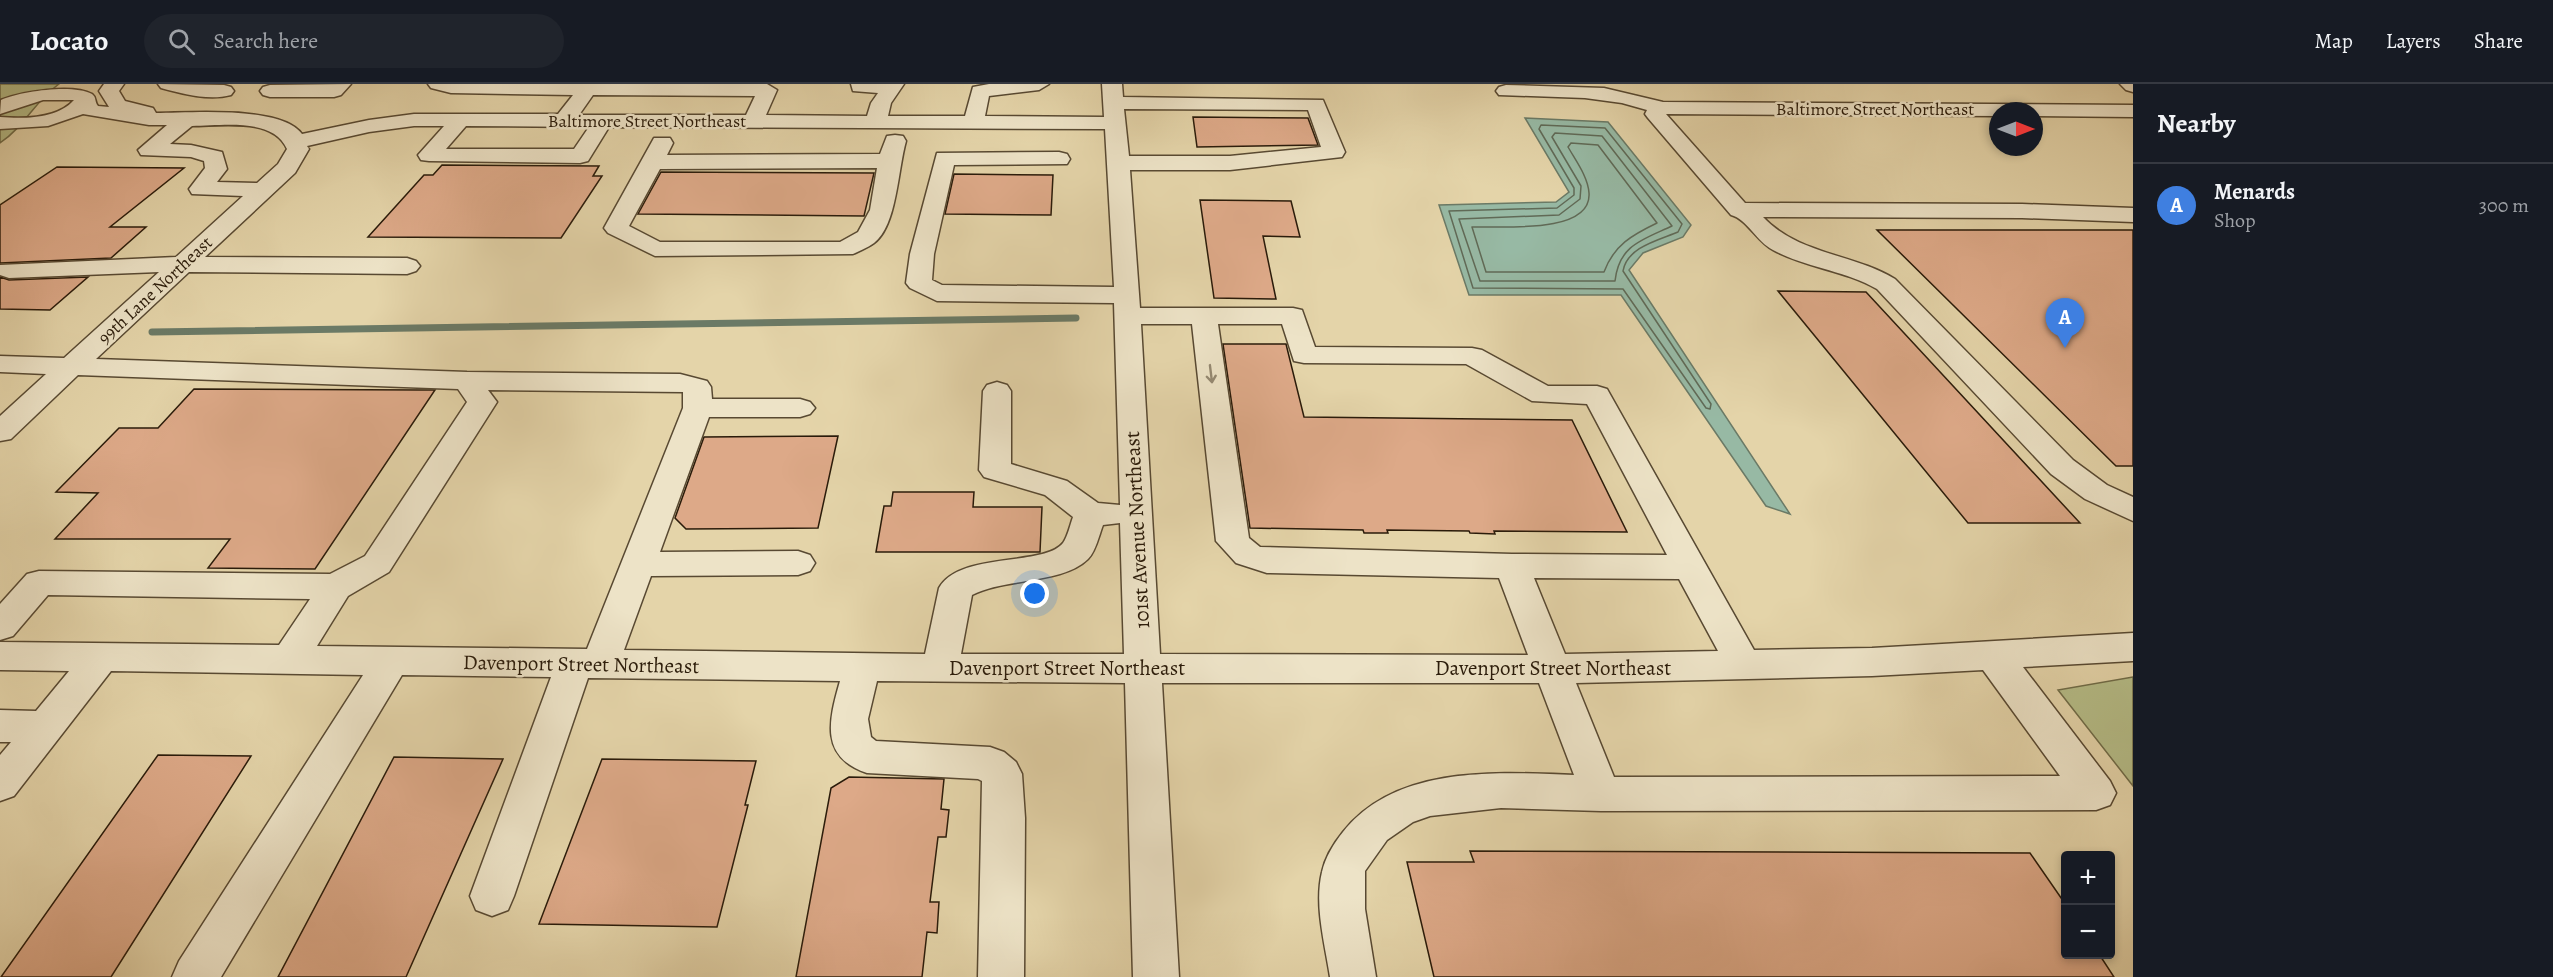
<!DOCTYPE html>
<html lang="en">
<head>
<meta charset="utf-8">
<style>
	:root { --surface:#171b24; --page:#20242c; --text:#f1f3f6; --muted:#9ea1a6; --line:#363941; --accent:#8c9099 }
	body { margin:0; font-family:Alegreya,serif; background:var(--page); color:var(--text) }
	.controls { position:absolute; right:18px; bottom:18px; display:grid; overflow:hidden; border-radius:6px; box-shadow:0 3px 9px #0003 }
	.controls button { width:54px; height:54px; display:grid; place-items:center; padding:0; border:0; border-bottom:2px solid var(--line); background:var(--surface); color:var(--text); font:30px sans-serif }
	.compass { position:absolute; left:1989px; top:18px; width:54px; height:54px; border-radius:50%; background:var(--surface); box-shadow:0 3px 9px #0003; rotate:90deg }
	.you { position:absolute; left:1035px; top:510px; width:21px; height:21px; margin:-15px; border:4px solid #fff; border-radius:50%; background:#1a73e8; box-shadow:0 0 0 9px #1a73e833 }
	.badge { display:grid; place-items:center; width:39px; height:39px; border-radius:50%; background:var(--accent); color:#fff; font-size:20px; font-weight:700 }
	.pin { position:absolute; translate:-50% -50px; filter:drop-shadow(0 2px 3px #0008) }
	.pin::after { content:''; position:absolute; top:32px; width:21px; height:18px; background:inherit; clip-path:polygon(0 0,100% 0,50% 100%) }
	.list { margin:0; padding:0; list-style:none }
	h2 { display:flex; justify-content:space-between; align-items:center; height:78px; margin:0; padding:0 24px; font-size:26px }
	h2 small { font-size:20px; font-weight:400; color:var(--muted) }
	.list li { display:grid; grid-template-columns:39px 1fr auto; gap:18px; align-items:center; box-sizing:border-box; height:84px; padding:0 24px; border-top:2px solid var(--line) }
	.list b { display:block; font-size:22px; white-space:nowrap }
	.list p { margin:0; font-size:20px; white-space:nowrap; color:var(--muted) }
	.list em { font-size:20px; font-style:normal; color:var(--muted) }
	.icon { flex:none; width:33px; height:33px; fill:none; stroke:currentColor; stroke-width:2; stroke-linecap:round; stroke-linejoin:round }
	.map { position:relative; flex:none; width:2133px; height:893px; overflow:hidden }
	header { display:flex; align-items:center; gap:36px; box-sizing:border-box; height:84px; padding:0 30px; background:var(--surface); border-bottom:2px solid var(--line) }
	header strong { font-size:28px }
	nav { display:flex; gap:33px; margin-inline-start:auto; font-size:21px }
	.search { width:420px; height:54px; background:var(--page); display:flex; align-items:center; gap:15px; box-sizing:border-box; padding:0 21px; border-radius:33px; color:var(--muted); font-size:22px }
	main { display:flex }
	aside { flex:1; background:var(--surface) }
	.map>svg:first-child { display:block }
	.green { fill:#b5bc87; stroke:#706c48; stroke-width:1.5 }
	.water { fill:#97b9a4; stroke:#6b7a66; stroke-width:1.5 }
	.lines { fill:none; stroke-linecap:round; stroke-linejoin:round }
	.shore { stroke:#606a57; stroke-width:1.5 }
	.stream { stroke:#6b7a66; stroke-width:7 }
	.building { fill:#dda988; stroke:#2a1b0a; stroke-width:1.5 }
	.minor-casing { stroke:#584932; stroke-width:3 }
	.minor { fill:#ede3c7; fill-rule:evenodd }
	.oneway { stroke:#958972 }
	.labels { text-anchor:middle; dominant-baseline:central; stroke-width:5; stroke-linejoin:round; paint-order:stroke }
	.far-street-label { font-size:18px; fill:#2a1b0a; stroke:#ede3c7 }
	.street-label { font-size:21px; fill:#2a1b0a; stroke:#ede3c7 }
</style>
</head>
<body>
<header>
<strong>Locato</strong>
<div class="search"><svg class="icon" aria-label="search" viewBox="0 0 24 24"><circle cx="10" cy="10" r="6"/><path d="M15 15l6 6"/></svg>Search here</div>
<nav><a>Map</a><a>Layers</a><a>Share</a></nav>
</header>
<main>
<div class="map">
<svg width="2133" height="893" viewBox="0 0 2133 893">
	<rect width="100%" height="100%" fill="#e4d4a9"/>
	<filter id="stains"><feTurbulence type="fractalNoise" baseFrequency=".00333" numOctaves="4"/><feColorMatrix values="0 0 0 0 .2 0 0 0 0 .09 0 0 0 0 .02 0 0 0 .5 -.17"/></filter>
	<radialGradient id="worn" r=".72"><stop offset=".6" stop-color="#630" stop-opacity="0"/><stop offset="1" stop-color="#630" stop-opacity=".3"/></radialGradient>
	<path class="green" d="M0 0H59C35 17 24 43 0 59Z
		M2133 593V702L2058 606Z"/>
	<path class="water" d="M1525 34 1608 38 1691 141 1683 153 1643 169 1629 186 1790 430 1766 422 1621 211H1469L1439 121 1556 118 1569 108Z"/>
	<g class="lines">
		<path class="shore" d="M1541 41 1605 44 1682 140 1678 148C1659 156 1627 163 1623 187L1711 320 1710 325 1706 324 1623 205 1473 204 1449 127 1557 124 1574 111V104L1539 45Z
			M1555 49 1602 52 1672 142C1642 156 1619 161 1615 197H1480L1459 135 1559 131 1580 115 1581 102 1552 53Z
			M1571 59 1598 61 1657 139C1632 151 1614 161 1604 188H1486L1472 143C1499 142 1592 151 1589 109 1588 93 1576 77 1568 63Z"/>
		<path class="stream" d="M152 248 1076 234"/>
	</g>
	<path class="building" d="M1193 33 1308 34 1318 61 1197 63Z
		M442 81 599 82 593 92H602L561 154 368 153 424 91H433Z
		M57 83 184 84 110 143H146L111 174 0 179V121Z
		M661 88 874 89 864 132 638 130Z
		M954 90 1053 91 1051 131 945 130Z
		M1200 116 1291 117 1300 153 1263 152 1276 215 1214 214Z
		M1877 146H2133V382H2116Z
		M0 193 9 196 88 193 50 226 0 225Z
		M1778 207 1866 208 2080 439H1968Z
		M1223 260H1286L1304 333 1572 336 1627 448 1494 447 1495 450 1470 449 1469 447 1387 446 1388 449H1364L1363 446 1250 444Z
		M194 305 421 306H435L315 485 208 484 230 455H55L98 409 56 408 119 344H158Z
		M838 352 818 444 686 445 675 434 704 353Z
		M893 408H974L973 423H1042L1040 468H876L884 422H891Z
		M158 671 251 672 111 893H1Z
		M394 673 503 675 406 893H278Z
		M602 675 756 677 745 721H748L717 843 539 840Z
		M849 693 944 695 941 725 949 726 946 753H938L930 818H939L937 849 927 848 922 893H796L831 704Z
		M1470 767 2030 769 2066 821V870H2099L2114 893H1434L1407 778H1474Z"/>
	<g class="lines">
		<defs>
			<path id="minor" d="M104 0H124L119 7 125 17 153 24 156 29C188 29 282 21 302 50L369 36 414 30H558L573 11 451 9 431 4 428 0H767L777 6 766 31 867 32 871 19 878 9 853 7 851 0H904L891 19 888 32H965L973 3 989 0H1049L1039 6 989 12 985 32 1104 33 1102 0H1122L1123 13 1323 16 1345 68 1342 73 1230 86H1130L1140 224H1293L1302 226 1315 263 1472 264 1482 266 1548 302H1597L1607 305 1754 566 1872 564 2133 549V577L2023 583 2110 697 2116 709 2110 721 2096 726 1601 727 1501 724 1430 732 1413 738 1387 756 1365 787V825L1376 893H1330C1325 860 1314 821 1322 788 1325 774 1334 759 1343 748 1396 681 1496 688 1574 691L1539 599H1162L1179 893H1133L1125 599 877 597 868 635 871 653 876 657 990 663 1004 668 1016 678 1022 690 1025 734 1024 893H978L982 697 978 695 867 689C819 673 829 636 840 597L588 594 514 812 508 826 492 832 476 826 470 812 551 593 402 591 221 893H172L179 877 363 591 111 587 14 712 0 717V671L11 658H0V626L36 627 69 587 0 586V558L279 561 310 515 48 511 13 552 0 556V520L27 490 39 487 330 490 365 472 467 318 458 305 78 291 11 355 0 357V332L46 290 0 288V272L64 274 159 188 9 194 0 191V181L176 173 243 112 192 110 189 105 205 84 204 77 191 73 141 71 138 66 167 41H149L83 30 48 42 0 45V33C24 35 57 35 74 16H43L0 30 1 16C22 7 73 0 92 10 97 14 94 17 98 22L109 23 99 7ZM593 11 755 12 746 31H579ZM1124 25 1308 26 1321 63 1230 72H1129ZM192 42C222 42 273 33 287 65L278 80 257 99 217 98 227 85 222 68 191 61 170 60ZM414 42H444L418 71 421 76 429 77 580 79 588 77 609 43 1105 45 1114 203 942 201 932 196 934 170 954 81 1067 80 1070 75 1067 70 1059 68 937 69 910 170 906 199 910 204 937 217 1114 219 1120 421 1098 419 1067 397 1011 380V307L1007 301 997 298 987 301 983 307 979 386 984 393 1045 411 1073 433C1070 441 1068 452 1063 459 1044 483 960 467 939 504L925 570 624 566 651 492 798 491 810 487 815 479 810 471 798 467 660 468 709 333H800L810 330 815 324 810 318 800 315H712L711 303 707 297 680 290 467 288 96 275 189 188 407 190 416 187 420 182 416 177 407 174 205 173 295 89 309 65 307 62 369 48ZM466 42 589 43 574 65H446ZM1141 240H1192L1216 457 1236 479 1267 489 1499 494 1528 571 1160 570ZM1218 240H1282L1294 277 1304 279 1466 280 1532 317 1587 320 1667 471 1512 470 1260 463 1249 454ZM488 306 683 308V324L587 565 317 562 348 512 389 488 497 318ZM1120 439 1124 570H961L972 511C1004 494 1063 500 1088 475 1096 467 1099 451 1103 441ZM1534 494 1679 495 1718 567 1565 570ZM1983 586 2060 692 1614 693 1576 599 1872 592Z
				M158 0 224 1 231 3 234 7 231 11C209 17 183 10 161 4Z
				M351 0 341 11 334 13H270L263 11 260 7 263 3 270 1Z
				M2120 0H2133V8L2126 6Z
				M1506 1 1604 4 1663 18 2133 21V33L2034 32V27H1998V32L1666 30 1745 119 2022 120 2133 124V138L2022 134 1763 133C1799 171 1852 169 1895 195L2073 376 2107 401 2133 413V437L2085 415 2051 390 1877 205C1844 186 1806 184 1773 166 1757 158 1747 135 1731 131L1648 34 1645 30 1647 26 1622 19 1585 14 1499 11 1496 7 1499 3Z
				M895 51 903 52 906 57C898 84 897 142 874 159 867 164 859 167 853 170L655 172 608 149 604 144 654 54H670L673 59 667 71 880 70 887 52ZM877 84 870 126 858 148 840 158H660L629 142 660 85Z"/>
		</defs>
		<use href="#minor" class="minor-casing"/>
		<use href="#minor" class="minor"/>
	</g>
	<defs><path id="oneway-shaft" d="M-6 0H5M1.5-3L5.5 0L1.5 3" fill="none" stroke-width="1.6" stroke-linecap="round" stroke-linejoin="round" transform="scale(1.5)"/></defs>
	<use class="oneway" href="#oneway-shaft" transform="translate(1211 290) rotate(83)"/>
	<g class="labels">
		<g class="far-street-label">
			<text x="1875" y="25">Baltimore Street Northeast</text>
			<text x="647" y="37">Baltimore Street Northeast</text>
			<text transform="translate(155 206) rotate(-43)">99th Lane Northeast</text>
		</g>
		<g class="street-label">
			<text transform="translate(1137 446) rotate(-93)">101st Avenue Northeast</text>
			<text transform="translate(581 580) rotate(1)">Davenport Street Northeast</text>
			<text x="1067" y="584">Davenport Street Northeast</text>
			<text x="1553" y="584">Davenport Street Northeast</text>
		</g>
	</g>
	<rect width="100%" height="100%" filter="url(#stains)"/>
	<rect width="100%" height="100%" fill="url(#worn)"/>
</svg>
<div class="controls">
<button>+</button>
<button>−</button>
</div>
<svg class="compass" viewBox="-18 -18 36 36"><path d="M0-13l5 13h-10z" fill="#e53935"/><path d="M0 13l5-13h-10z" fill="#9ea1a6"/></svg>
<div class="you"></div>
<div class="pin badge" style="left:2065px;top:264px;background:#3f7fe0">A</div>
</div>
<aside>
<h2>Nearby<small></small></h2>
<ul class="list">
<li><span class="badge" style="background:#3f7fe0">A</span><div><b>Menards</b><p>Shop</p></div><em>300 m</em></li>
</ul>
</aside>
</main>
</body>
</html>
